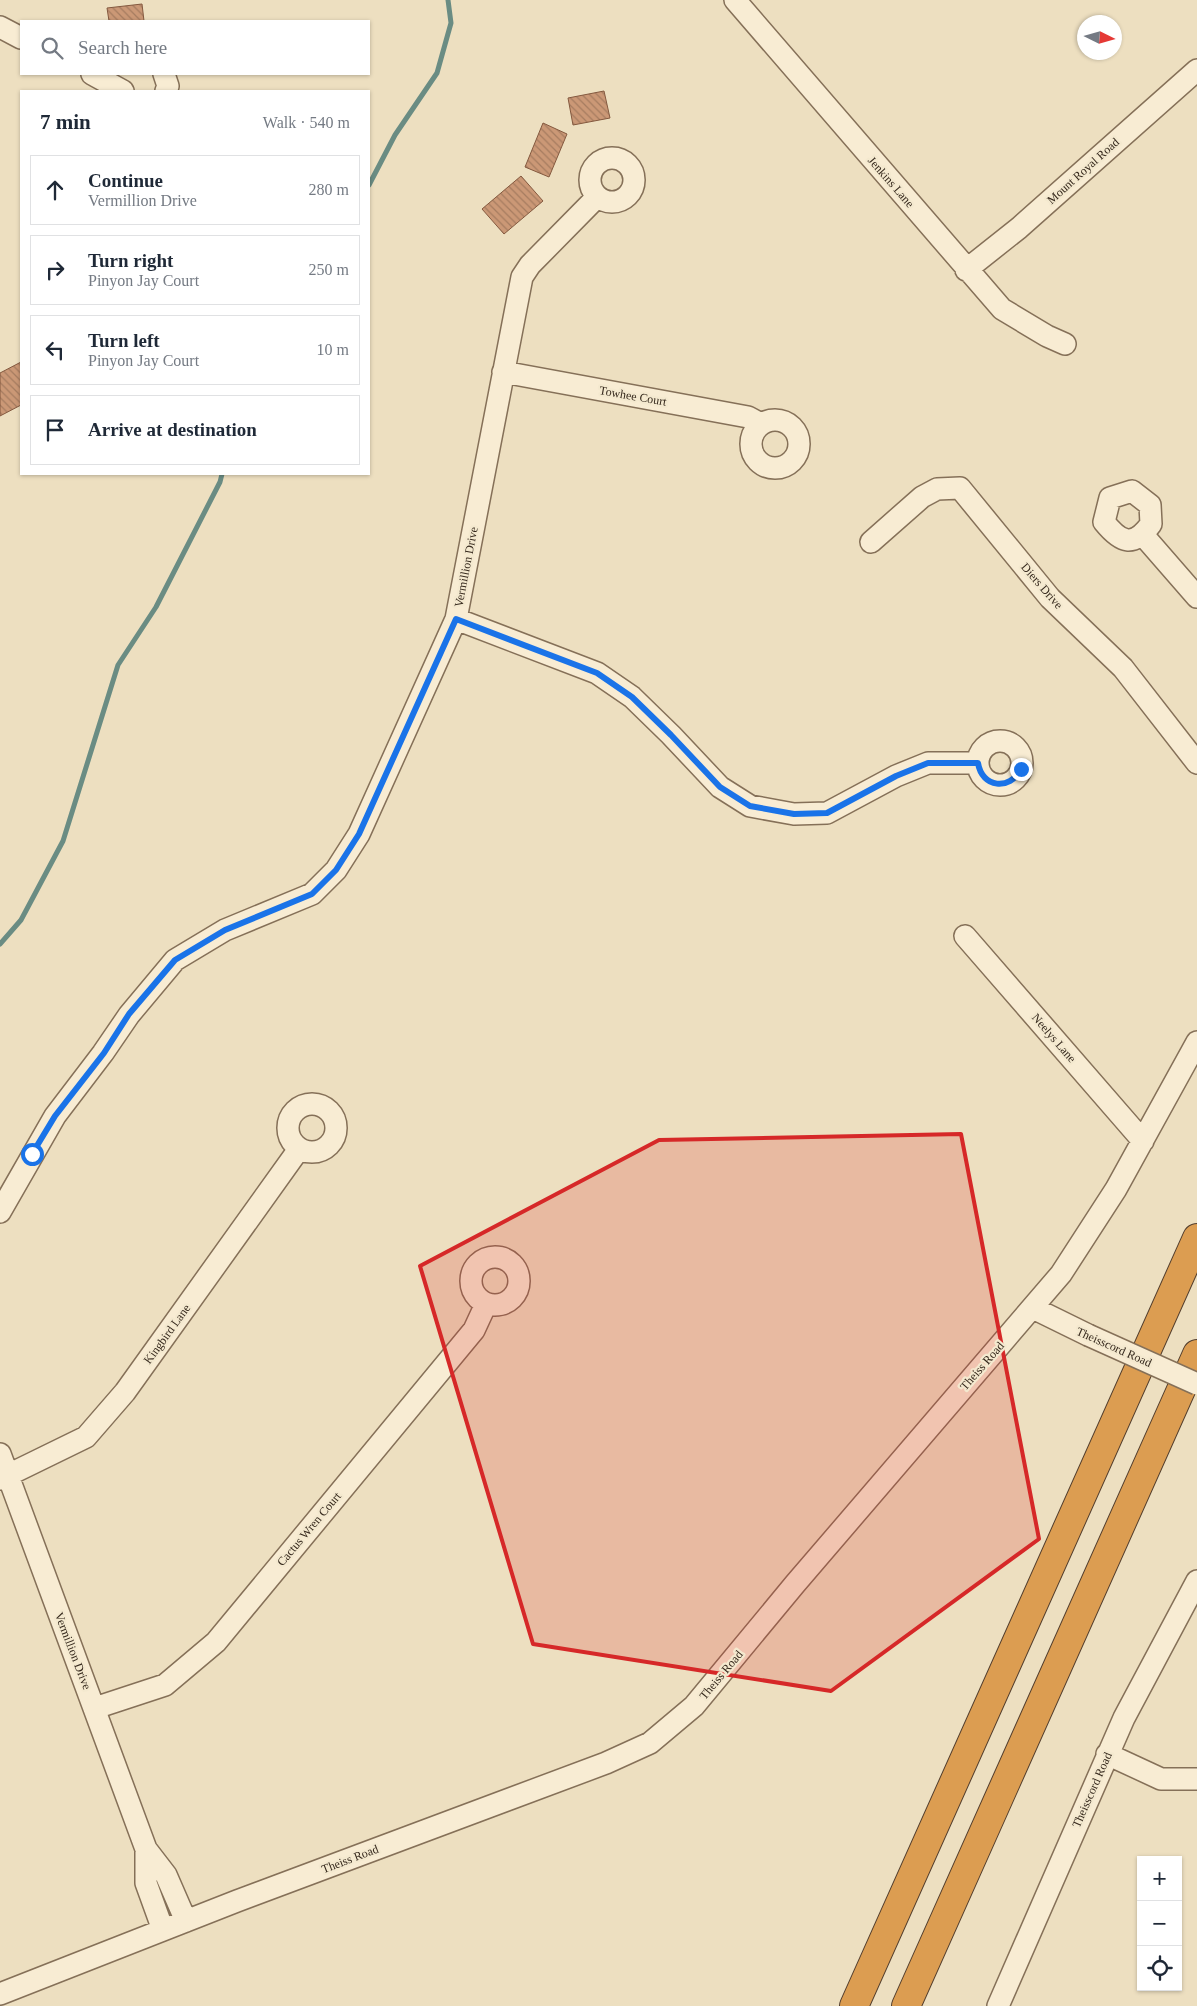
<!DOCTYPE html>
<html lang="en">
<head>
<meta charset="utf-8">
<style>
	:root { --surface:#fff; --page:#f2f2f3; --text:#1f2937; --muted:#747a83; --line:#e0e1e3 }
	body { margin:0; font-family:Georgia,serif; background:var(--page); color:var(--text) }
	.controls { position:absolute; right:15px; bottom:15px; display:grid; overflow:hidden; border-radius:0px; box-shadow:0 1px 4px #0004 }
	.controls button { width:45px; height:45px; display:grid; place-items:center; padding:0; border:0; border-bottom:1px solid var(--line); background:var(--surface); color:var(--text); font:25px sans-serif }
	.compass { position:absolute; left:1077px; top:15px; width:45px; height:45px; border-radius:50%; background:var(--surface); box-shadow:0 1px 4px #0004; rotate:95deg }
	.stop { position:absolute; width:15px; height:15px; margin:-11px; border:4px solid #1a73e8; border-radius:50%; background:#fff }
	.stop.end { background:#1a73e8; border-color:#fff; box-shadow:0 1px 5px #0008 }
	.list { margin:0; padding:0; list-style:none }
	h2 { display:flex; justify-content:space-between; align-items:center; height:65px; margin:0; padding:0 20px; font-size:21px }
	h2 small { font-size:16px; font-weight:400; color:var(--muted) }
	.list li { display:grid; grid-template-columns:32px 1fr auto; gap:15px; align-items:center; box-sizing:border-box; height:70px; margin:0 10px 10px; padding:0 10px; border:1px solid var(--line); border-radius:0px }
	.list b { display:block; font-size:19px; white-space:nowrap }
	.list p { margin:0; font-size:16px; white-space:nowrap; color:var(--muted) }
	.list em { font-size:16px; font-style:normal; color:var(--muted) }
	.icon { flex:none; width:28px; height:28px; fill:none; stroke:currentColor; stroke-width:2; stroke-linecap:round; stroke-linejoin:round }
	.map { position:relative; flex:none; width:1197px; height:2006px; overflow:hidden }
	.search { position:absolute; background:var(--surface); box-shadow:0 1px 4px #0004; left:20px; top:20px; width:350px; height:55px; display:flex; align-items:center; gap:12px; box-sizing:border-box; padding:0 18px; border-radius:0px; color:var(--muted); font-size:19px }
	.panel { position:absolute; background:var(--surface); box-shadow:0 1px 4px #0004; left:20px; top:90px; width:350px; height:385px; border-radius:0px }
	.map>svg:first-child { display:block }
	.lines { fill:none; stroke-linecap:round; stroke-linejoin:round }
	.stream { stroke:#6a8c83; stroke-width:5 }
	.building { fill:url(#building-back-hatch); stroke:#84593f }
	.minor-casing { stroke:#857058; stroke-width:24 }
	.highway-casing { stroke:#533e2d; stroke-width:30 }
	.minor { stroke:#f8ecd3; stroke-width:21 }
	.highway { stroke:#dc9d51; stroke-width:28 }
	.minor-bridge-casing { stroke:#857058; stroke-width:24; stroke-linecap:butt }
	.minor-bridge { stroke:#f8ecd3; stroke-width:21 }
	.route { stroke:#1a73e8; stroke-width:6 }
	.marked { fill:#d62828; fill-opacity:0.2; stroke:#d62828; stroke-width:4; stroke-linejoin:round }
	.labels { text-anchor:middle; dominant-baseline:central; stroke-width:4.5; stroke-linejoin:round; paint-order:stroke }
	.street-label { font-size:12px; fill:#35281c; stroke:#f4e9cf }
</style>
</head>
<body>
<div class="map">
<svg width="1197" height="2006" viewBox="0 0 1197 2006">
	<defs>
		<pattern id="building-back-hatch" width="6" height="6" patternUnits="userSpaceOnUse" patternTransform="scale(1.25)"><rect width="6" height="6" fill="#cb9876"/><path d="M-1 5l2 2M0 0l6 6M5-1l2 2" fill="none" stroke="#a67c60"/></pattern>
	</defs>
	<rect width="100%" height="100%" fill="#eddfc0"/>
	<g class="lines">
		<path class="stream" d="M369 185 395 135 437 73 451 23 448 0
			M0 944 21 920 63 841 118 665 156 607 220 482 222 474"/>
	</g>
	<path class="building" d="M142 4 144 21H109L107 8Z
		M604 91 610 118 573 125 568 98Z
		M543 123 567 134 549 177 525 167Z
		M521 176 543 201 504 234 482 209Z
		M21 362V405L0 416V373Z"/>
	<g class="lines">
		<defs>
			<path id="minor" d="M735 0 1002 309 1047 336 1065 344
				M0 27 21 38
				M92 74 123 91
				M164 74 168 86 166 91
				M590 180a22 22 0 1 1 44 0a22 22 0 1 1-44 0Z
				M966 270 1019 228 1197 70
				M503 372 748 417 761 424
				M751 444a24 24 0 1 1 48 0a24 24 0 1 1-48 0Z
				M1132 491 1150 505 1151 524C1133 548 1121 543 1104 522L1110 498Z
				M1143 535 1197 597
				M871 542 922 497 937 489 960 488 1050 598 1123 668 1197 763
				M456 619 597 673 632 697 671 735 720 787 750 806 794 814 827 813 896 776 928 763H978
				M978 763a22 22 0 1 1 44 0a22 22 0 1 1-44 0Z
				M965 936 1143 1141
				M288 1128a24 24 0 1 1 48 0a24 24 0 1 1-48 0Z
				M0 1212 55 1116 103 1053 129 1015 175 960 225 930 312 894 336 870 359 834 456 619 522 277 530 265 597 197
				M471 1281a24 24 0 1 1 48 0a24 24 0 1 1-48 0Z
				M1033 1308 1088 1335
				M0 1454 146 1849 166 1875 186 1921
				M0 1479 86 1437 125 1392 299 1149
				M95 1708 165 1685 216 1642 474 1330 486 1304
				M1107 1754 1161 1779H1197
				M146 1849V1883L163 1930
				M0 1994 237 1901 606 1763 650 1743 694 1706 795 1584 1061 1274 1116 1189 1197 1042
				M998 2006 1124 1718 1197 1581"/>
			<path id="highway" d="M854 2006 1197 1238
				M906 2006 1197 1354"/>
		</defs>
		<use href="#minor" class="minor-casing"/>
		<use href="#highway" class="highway-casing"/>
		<use href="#minor" class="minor"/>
		<use href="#highway" class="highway"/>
		<defs>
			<path id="minor-bridge" d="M1088 1335 1197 1384"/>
		</defs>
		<use href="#minor-bridge" class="minor-bridge-casing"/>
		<use href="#minor-bridge" class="minor-bridge"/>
	</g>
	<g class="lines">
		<path class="route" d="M32 1154 55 1116 104 1053 129 1014 175 960 225 930 312 894 336 870 359 834 456 619 597 673 632 697 671 735 720 787 750 806 794 814 827 813 896 776 928 763H978C982 788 1010 791 1021 769"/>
	</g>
	<path class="marked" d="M961 1134 1039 1539 831 1691 533 1644 420 1266 659 1140Z"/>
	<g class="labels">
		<g class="street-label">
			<text transform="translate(1083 171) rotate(-42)">Mount Royal Road</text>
			<text transform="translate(891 182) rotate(49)">Jenkins Lane</text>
			<text transform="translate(633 396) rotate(10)">Towhee Court</text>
			<text transform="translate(466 567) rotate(-79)">Vermillion Drive</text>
			<text transform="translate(1042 586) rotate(49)">Diers Drive</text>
			<text transform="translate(1054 1038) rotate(49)">Neelys Lane</text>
			<text transform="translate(167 1334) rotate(-54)">Kingbird Lane</text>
			<text transform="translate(1114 1347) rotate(24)">Theisscord Road</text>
			<text transform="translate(982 1366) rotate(-49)">Theiss Road</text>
			<text transform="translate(309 1529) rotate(-50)">Cactus Wren Court</text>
			<text transform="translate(73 1651) rotate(69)">Vermillion Drive</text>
			<text transform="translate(721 1675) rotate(-50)">Theiss Road</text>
			<text transform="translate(1092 1790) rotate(-66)">Theisscord Road</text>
			<text transform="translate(350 1859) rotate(-21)">Theiss Road</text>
		</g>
	</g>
</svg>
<div class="controls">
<button>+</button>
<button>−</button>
<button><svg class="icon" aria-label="locate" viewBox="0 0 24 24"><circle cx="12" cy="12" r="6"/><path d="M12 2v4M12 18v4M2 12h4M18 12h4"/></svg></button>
</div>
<svg class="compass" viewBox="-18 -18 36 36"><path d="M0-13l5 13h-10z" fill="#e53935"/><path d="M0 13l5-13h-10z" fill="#747a83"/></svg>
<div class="stop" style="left:32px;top:1154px"></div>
<div class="stop end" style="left:1021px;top:769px"></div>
<div class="search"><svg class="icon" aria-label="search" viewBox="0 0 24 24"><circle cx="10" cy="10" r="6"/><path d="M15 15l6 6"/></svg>Search here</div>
<section class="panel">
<h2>7 min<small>Walk · 540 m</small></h2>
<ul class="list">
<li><svg class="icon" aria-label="ahead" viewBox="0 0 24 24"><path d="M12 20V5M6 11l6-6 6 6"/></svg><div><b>Continue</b><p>Vermillion Drive</p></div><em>280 m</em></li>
<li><svg class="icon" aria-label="right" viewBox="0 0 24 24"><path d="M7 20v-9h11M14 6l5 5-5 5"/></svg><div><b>Turn right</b><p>Pinyon Jay Court</p></div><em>250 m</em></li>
<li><svg class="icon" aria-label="left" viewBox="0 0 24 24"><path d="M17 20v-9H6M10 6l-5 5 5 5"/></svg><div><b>Turn left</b><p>Pinyon Jay Court</p></div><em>10 m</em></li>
<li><svg class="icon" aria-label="arrive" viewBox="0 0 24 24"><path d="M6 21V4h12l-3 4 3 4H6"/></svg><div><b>Arrive at destination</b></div></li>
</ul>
</section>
</div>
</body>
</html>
